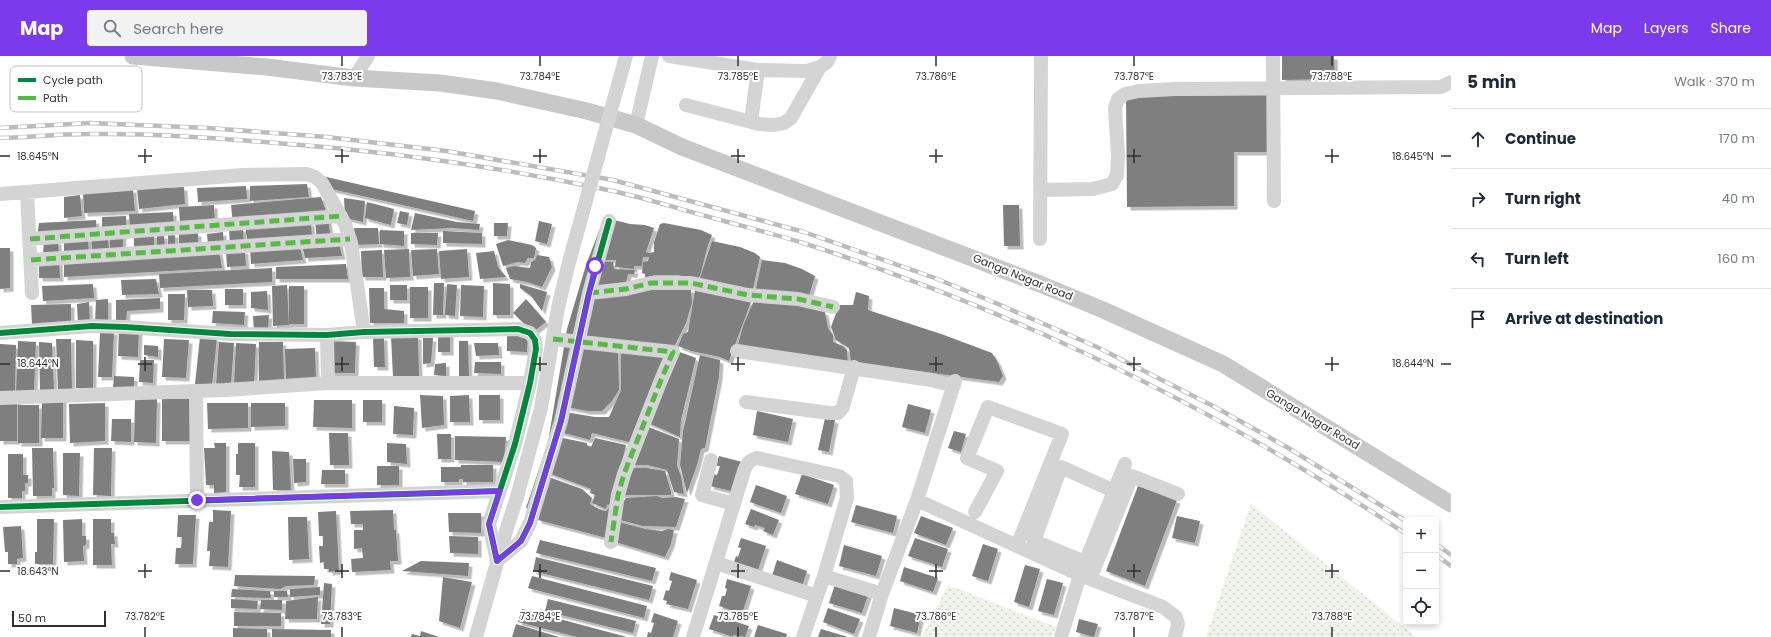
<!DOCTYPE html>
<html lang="en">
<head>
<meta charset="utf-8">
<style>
	:root { --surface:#fff; --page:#f2f2f3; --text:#1f2937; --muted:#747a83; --line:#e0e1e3; --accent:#7c3aed }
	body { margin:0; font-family:Poppins,sans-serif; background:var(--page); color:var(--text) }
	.controls { position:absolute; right:12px; bottom:12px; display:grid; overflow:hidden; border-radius:4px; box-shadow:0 2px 6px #0003 }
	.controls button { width:36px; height:36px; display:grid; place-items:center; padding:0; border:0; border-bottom:1px solid var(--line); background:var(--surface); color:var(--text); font:20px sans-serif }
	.scale { position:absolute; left:12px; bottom:10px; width:94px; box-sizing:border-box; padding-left:4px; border:2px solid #303030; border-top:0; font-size:11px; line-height:14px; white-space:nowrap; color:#303030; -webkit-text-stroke:3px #fff; paint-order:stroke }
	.stop { position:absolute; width:12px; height:12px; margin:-9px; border:3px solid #7c3aed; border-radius:50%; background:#fff }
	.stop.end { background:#7c3aed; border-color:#fff; box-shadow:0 1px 4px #0008 }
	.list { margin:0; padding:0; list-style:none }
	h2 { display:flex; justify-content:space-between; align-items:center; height:52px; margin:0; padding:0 16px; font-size:17px }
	h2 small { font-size:13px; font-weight:400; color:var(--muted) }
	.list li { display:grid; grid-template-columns:26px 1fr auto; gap:12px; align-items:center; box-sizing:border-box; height:60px; padding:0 16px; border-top:1px solid var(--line) }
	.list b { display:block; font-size:15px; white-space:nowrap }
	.list em { font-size:13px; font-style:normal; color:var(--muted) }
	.icon { flex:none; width:22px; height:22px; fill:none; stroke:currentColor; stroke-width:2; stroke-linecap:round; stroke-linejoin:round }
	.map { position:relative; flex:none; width:1451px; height:581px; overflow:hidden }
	header { display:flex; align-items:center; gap:24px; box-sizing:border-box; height:56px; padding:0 20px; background:var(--accent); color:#fff }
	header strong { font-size:19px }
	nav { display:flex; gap:22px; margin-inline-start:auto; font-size:14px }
	.search { width:280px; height:36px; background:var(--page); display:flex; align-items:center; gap:10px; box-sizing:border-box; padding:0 14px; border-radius:4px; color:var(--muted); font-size:15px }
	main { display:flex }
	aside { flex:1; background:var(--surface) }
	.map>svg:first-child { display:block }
	.grass { fill:url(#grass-dots) }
	.building { fill:#7f7f7f; filter:url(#shadow) }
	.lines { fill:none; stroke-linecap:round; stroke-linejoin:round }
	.minor { stroke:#d4d4d4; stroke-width:14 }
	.major { stroke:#c8c8c8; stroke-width:17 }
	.rail-casing { stroke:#bcbcbc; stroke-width:4.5 }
	.rail { stroke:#fff; stroke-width:3; stroke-dasharray:9; stroke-linecap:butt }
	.minor-bridge { stroke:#d4d4d4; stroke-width:14 }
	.quiet { stroke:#58b947; stroke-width:5; stroke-dasharray:10 5; stroke-linecap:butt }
	.cycleway-casing { stroke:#fff; stroke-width:8 }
	.cycleway { stroke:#00873e; stroke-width:6 }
	.route { stroke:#7c3aed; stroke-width:5 }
	.ticks { fill:none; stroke:#303030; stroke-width:1.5 }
	.labels { text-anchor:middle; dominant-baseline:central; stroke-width:4; stroke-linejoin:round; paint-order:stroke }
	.street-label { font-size:11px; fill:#303030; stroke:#fff }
	.key { fill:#fff; stroke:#c1c1c1; stroke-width:1 }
	.key-label { font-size:11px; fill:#303030 }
	.ticks-label { font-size:10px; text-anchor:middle; fill:#303030; stroke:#fff; stroke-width:4; stroke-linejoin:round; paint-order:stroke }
</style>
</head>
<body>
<header>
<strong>Map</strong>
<div class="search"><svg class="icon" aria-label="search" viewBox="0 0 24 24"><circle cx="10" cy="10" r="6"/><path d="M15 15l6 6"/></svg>Search here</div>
<nav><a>Map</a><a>Layers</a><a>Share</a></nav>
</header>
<main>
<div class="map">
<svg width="1451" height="581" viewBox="0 0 1451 581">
	<defs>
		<pattern id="grass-dots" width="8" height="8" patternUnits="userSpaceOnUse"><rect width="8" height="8" fill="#f0f2ec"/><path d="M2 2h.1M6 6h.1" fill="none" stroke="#ced0cb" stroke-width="1.8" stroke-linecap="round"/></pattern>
		<filter id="shadow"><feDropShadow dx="3.5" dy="3.5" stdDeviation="0" flood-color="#0004"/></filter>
	</defs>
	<rect width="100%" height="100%" fill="#fff"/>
	<path class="grass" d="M1251 448 1416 581H1206Z
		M948 529 1056 571 1052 581H922Z"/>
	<path class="building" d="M1282 0H1334L1335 23 1282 24Z
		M1269 39V96H1234V150L1127 151 1126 40Z
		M322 120 475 155 473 165 327 132Z
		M307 128 309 141 250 145V130Z
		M246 130 247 143 198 146 197 132Z
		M184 131 185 148 139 153 137 133Z
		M133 133 135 155 84 157 83 136Z
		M80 139 82 160 64 162V141Z
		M321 141 327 158 233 168 231 149Z
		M344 142 365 145 363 166 345 162Z
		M367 146 394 153 391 169 365 162Z
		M214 149 215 167 180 169 179 151Z
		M1003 149H1019L1020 190H1004Z
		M400 155 409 157 407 169 397 167Z
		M173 156 174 171 130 174 129 158Z
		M415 157 457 166 480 168 479 174 452 172 411 174Z
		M126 160V175H102V161Z
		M604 162 533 455 526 452 548 386 567 273 586 209Z
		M328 163 331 183 317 184 315 165Z
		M610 163 630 168 645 169 654 172 646 196 649 197 654 196V186L660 168 664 167 701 174 712 179 708 189 700 220 696 224 678 219H653L652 222H645V218L642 217 643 206 648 205 649 201H643L642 210H634V213L615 211 616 204H598Z
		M96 164 97 178 37 181 39 167Z
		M539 165 552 168 547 188 535 185Z
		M311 166 312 182 248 188 245 171Z
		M494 167H508L507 180H494Z
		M243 172 244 188 230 189 229 173Z
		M354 172H378L379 188 355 189Z
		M380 174 404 175V190L380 188Z
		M443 175 482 177V188L443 187Z
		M223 176 224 188 208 189 207 178Z
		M179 177H198V188H179Z
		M411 177H438L437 189 411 188Z
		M134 178H154V193H134Z
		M168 178H175V192L168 193Z
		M110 179H123V196H110Z
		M157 179H164L165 193H157Z
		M108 180 109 196H92L91 181Z
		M64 182H88L89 196 64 197Z
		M508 184 532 189 536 192 534 202H528L525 207 518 206 503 210 496 188Z
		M44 185H58L59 198H43Z
		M712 185 740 191 755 197 760 201 752 238 699 225Z
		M339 186 342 200 305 202 302 189Z
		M299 188 303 204 251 208 250 193Z
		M0 192H10V232L0 233Z
		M409 193 410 221 386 222 384 194Z
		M437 193 439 218 413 220 411 194Z
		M467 193 469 221 441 223 439 195Z
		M245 194 246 210 227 211 226 196Z
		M382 194 383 221H362L361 195Z
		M219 195 222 212 64 221V204Z
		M494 195 498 211 506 221 480 223 476 197Z
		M537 199 549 201 552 211 542 231 527 226 510 223 506 212 514 210 530 212 531 206 535 204Z
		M59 204 60 222H39V205Z
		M762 204 785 207 802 213 815 220 808 243 755 237Z
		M597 205 613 206 614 213 635 214 634 218H628L625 231 591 235Z
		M346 208 348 223H276V211Z
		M272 212V226L160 232 159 218Z
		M156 223 159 238 122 239 121 224Z
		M434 227H444L443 259H433Z
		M493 227 510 228V259H493Z
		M93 228 94 242 43 245 42 230Z
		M447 228 457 229 455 260 445 259Z
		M520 228 547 236 542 255 531 240 520 232Z
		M287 229 289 269 273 270 272 230Z
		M390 229H407V244H390Z
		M461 229 484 230 483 261 460 260Z
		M289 230H304V268H289Z
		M410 231H428V262H410Z
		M640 231 691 233 692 247 686 267 674 291 582 279 590 239Z
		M369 232H384V253L404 255V267H370Z
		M225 233H243V249H225Z
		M187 234H212L213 250 188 251Z
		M695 234 751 246 729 305 720 301 691 295 678 290 683 278 688 276Z
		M267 235 268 254 251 252V236Z
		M856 236 869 240 868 254 944 279 992 297 998 307 1003 320 999 326 851 306 849 292 836 284 831 271 839 249H853Z
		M168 238H185L184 264H168Z
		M160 242V253L127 255 126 267H116V244Z
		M755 242H767L825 256 828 272 833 279V286L843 290 847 294 848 308 737 292 743 270Z
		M108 243V265L95 266 96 244Z
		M526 243 546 266 533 276 513 257Z
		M89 246 90 268H78L77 248Z
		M71 248V267L32 269 31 249Z
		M213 255 245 256 244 269 212 267Z
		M269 259 268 275 254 277 253 260Z
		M119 272 139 273 138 301 118 300Z
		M114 275 112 321H98L100 276Z
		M438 277H450V296H438Z
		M507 277H528L527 296 507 295Z
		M418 280 419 320 393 321 391 281Z
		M200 281 217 282 212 330 195 328Z
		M373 281H384L385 311H374Z
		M423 282H433L431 307 423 308Z
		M56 283H71L72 335 58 336Z
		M164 283 189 284 186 322 162 321Z
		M76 284 93 285V332H76Z
		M18 285 36 286 34 336 16 335Z
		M331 285 356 286 355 317H331Z
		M459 285H468L469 321H459Z
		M39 286 52 287 54 335 40 336Z
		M219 286 234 287 231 329 216 328Z
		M259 286H283L284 326H259Z
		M236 287 256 288 254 330 234 328Z
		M474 287H498L499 299 476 300Z
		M0 288 16 289 15 337 0 336Z
		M144 289 158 290V301L144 299Z
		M315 292 316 323 286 325 285 293Z
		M618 292 619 334 612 345 602 355H587L567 351 578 293Z
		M621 294 668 300 633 387 592 377 590 384 560 376 565 356 595 361H609L621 334Z
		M677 295 696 302 681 364 680 381 646 366Z
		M700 299 720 304 719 321 705 392 701 393 697 409 687 437 680 409 683 375Z
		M140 304H154L153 327 139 326Z
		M475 306H501V318L474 317Z
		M446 307V320L434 319 435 308Z
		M114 320 134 321V333L113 332Z
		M420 339 443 340 444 369 422 372Z
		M469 339 470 366H450V340Z
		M479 339H500V364H479Z
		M42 342H63V382H41Z
		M135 343H157L156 387 134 386Z
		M162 343H192L191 385H162Z
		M0 344H17V385H0Z
		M314 344H352V372L313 371Z
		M363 344H382V366H363Z
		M105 347V385L70 387 69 348Z
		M207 347H248V372L208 373Z
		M251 347H285V370L251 371Z
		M908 348 931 354 925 377 902 371Z
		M18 349H39V387H18Z
		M394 350 414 352 413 379 393 378Z
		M757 355 793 363 788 386 753 379Z
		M825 362 835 364 829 396 818 394Z
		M112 363H131V386L111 385Z
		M646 370 679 383 677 410 681 420 684 438 674 436 667 414 647 409H630Z
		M954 375 966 378 961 396 948 392Z
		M329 377H348L349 409H330Z
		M437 378H451V403H438Z
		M455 380 506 381 504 406 455 404Z
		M558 381 587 387V389L591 391 595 382 626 389 612 448 607 449 606 453 592 447 595 439 590 437 591 433 546 416Z
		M214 387H226V436L214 437V429H206L204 392H215Z
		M238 387H255V431H239L240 419H236V398H238Z
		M387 387 406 388 407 408 387 406Z
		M32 392H53L54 432H52V440H33Z
		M94 392H112L111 440 93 439Z
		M272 395 289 396 291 434H273Z
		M63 397H80L79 440 63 439Z
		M8 398H23V419H28V427H25V435H22V442H8Z
		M719 400 742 406 735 436 710 430 713 418 717 419 720 410H716Z
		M293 403H306V426L294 427Z
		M461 409H493V426H463V423H459V426H441V411H461Z
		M377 410H399V429H377Z
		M628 412H647L665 415 671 436V439H627L620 438Z
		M322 414H345V428H321Z
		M802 418 834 429 828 448 795 438Z
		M546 420 582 433 592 442 590 448 599 453 606 455 609 452 610 483 538 464Z
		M756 429 787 440 781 457 750 446Z
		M1138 430 1177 444 1145 530 1106 515Z
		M657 440 662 442 676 441 685 443 676 471 643 470 616 463 620 450 626 442Z
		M856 449 897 460 893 477 851 466Z
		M751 453 779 464 773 479 763 475 765 472 755 469 754 471 745 468Z
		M213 454 231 455 228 511 209 510 210 495H207L209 466H213Z
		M393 454 394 474H396L398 505H390L391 514 352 516 351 503 363 502 362 492 354 493V474H363V468H351L350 455Z
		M336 455 339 515 329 516V513H324V506L320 507 319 490H323V480H319L318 456Z
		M448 457H481V477L449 476Z
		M178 459H196L193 508H175L176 492H181L182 481H177Z
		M921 460 953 472 946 489 914 477Z
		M1177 460 1200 465 1195 487 1172 482Z
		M288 461H307L309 503 289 504Z
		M37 463H54L53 508H35V496H37Z
		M82 463V480H86V489L83 490 84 505 64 506 63 464Z
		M93 463H111V477H114L115 488H111L112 509H93Z
		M615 465 646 473 662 475 668 473 674 474 671 488 665 501 612 485Z
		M21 470 23 502 17 503V508H8V496H5L3 471Z
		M449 480 478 481V498L450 497Z
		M741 482 766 490 757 517 733 509 736 500 738 501 741 492 738 491Z
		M915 482 948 493 942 511 908 500Z
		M540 484 656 512 652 525 536 497Z
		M983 488 998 493 988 525 972 520Z
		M844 489 882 500 876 520 839 510Z
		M536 501 653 530 649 544 533 515Z
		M777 504 807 515 802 531 772 520Z
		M421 505 469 507 468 520 402 515Z
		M1025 509 1040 513 1029 551 1014 546Z
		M904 511 938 522 933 536 900 525Z
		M671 516 697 524 688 553 666 548 667 545 663 544 666 534 669 535 672 525 669 524Z
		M235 519 315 520 314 529 286 530 280 533 234 530Z
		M532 520 647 550 644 562 528 532Z
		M443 521 472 526 460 572 439 565Z
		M727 523 751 530 742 558 719 550 722 540H725L727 533 725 532Z
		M1047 523 1063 527 1054 559 1038 555Z
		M836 525 869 536 862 557 829 547Z
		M324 527 332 528 330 568H321Z
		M320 531V539L290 541V533Z
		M232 533 270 535 271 542 231 541Z
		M274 535H287L288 541H274Z
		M318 541 317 563H285L286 545Z
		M231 543 258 545 257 553 231 552Z
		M548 543 636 565 633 577 545 555Z
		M261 544H282V554L260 553Z
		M828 552 860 563 854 578 823 566Z
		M894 552 921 559 917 577 890 570Z
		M522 553 627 581H577L518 566Z
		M234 556 281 557V570H234Z
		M654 557 678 565 673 581H647L648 576 651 577 654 567 651 566Z
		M714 559 749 570 745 581 733 579V581L709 573Z
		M1079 563 1098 568 1094 581 1076 576Z
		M516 568 559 581H512Z
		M758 569 787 578 786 581H754Z
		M233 572 267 573V581H233Z
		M272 573 331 574V581H272Z
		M821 573 848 581H818Z
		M421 575 439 581H411L412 578 420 580Z"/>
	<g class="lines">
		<path class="minor" d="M669 0 758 14 807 15 820 11 827 6 830 0
			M1273 0 1274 145
			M354 22 368 0
			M616 36 626 0
			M686 49 759 68 774 69 784 67 791 62 820 11
			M751 66 758 14
			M636 69 652 0
			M1040 134 1093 133 1112 128 1117 119 1118 100 1115 52 1118 43 1125 38 1139 35 1175 33 1441 31 1451 26
			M27 136 32 237
			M0 138 243 119 307 118 315 121 322 127 345 168 351 187 364 276
			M30 183 341 160
			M1040 183 1041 0
			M31 204 350 183
			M589 237 626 233 651 227H691L748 239 798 243 833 251
			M0 277 92 270 125 271 230 278 327 279 364 276 518 273 530 277 535 284 536 293 530 327 515 388 489 468 497 505 521 485 530 467 561 365 589 237 609 165
			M327 279 328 327
			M553 283 673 296 661 324 624 418 618 439 611 486
			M737 295 931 324 954 330
			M196 335 197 444
			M0 342 225 334 328 327H530
			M746 346 830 357H838L843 351 854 311
			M711 404 702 439 734 448
			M917 444 1080 519 1163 551 1176 561 1178 568 1175 581
			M0 451 499 435
			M975 456 997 415 967 402 988 351 1062 378 1017 490
			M1085 506 1034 485 1061 411 1114 435
			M716 507 817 540
			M824 520 882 538
			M1090 523 1132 420 1178 438
			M476 581 506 475 517 441
			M693 581 744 415C747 408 749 404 757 402L839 420 846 425 847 442 824 520 803 581
			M869 581 882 538 917 444 955 325
			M1061 581 1080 519 1125 408"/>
		<path class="major" d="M133 0 267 11 354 22 440 27 497 35 587 55 636 69 682 91 1040 228 1101 253 1223 308 1451 448"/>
		<defs>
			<path id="rail" d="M0 72 90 67 208 72 327 81 446 95 613 124 804 176 932 221 991 245 1097 291 1215 351 1290 393 1406 465
				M0 82C30 81 60 78 89 78 151 77 214 82 276 87 387 95 499 111 608 134 647 142 685 155 724 165 750 172 777 179 803 187 1016 255 1220 354 1406 478
				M1436 488 1451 499
				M1436 499 1451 510"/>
		</defs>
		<use href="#rail" class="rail-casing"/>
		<use href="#rail" class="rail"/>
		<path class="minor-bridge" d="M517 441 541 352 558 252 568 210 616 36"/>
		<path class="quiet" d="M30 183 341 160
			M31 204 350 183
			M589 237 626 233 651 227H691L748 239 798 243 833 251
			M553 283 673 296 661 324 624 418 618 439 611 486"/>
		<defs>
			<path id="cycleway" d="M0 277 92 270 125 271 230 278 327 279 364 276 518 273 530 277 535 284 536 293 530 327 515 388 489 468 497 505 521 485 530 467 561 365 589 237 609 165
				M0 451 499 435"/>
		</defs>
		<use href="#cycleway" class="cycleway-casing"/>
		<use href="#cycleway" class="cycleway"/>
	</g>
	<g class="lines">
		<path class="route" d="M197 444 500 435 489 468 497 505 521 485 530 467 561 365 595 210"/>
	</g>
	<path class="ticks" d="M342 0V10M540 0V10M738 0V10M936 0V10M1134 0V10M1332 0V10M145 93V107M342 93V107M540 93V107M738 93V107M936 93V107M1134 93V107M1332 93V107M0 100H10M138 100H152M335 100H349M533 100H547M731 100H745M929 100H943M1127 100H1141M1325 100H1339M1441 100H1451M145 301V315M342 301V315M540 301V315M738 301V315M936 301V315M1134 301V315M1332 301V315M0 308H10M138 308H152M335 308H349M533 308H547M731 308H745M929 308H943M1127 308H1141M1325 308H1339M1441 308H1451M145 508V522M342 508V522M540 508V522M738 508V522M936 508V522M1134 508V522M1332 508V522M0 515H10M138 515H152M335 515H349M533 515H547M731 515H745M929 515H943M1127 515H1141M1325 515H1339M145 571V581M342 571V581M540 571V581M738 571V581M936 571V581M1134 571V581M1332 571V581"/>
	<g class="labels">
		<g class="street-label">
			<text transform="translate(1023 221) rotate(22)">Ganga Nagar Road</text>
			<text transform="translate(1313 363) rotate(31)">Ganga Nagar Road</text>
		</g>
	</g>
	<rect x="10" y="10" width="132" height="46" rx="6" class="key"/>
	<rect x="18" y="22" width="18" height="4" fill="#00873e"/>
	<rect x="18" y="40" width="18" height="4" fill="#58b947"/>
	<g class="key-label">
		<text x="43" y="28">Cycle path</text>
		<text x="43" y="46">Path</text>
	</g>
	<g class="ticks-label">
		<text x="342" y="24">73.783°E</text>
		<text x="540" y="24">73.784°E</text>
		<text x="738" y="24">73.785°E</text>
		<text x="936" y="24">73.786°E</text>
		<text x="1134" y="24">73.787°E</text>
		<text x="1332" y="24">73.788°E</text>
		<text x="38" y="104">18.645°N</text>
		<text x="1413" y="104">18.645°N</text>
		<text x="38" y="311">18.644°N</text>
		<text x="1413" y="311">18.644°N</text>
		<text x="38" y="519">18.643°N</text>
		<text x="145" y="564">73.782°E</text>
		<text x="342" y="564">73.783°E</text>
		<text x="540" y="564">73.784°E</text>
		<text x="738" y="564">73.785°E</text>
		<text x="936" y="564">73.786°E</text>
		<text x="1134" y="564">73.787°E</text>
		<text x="1332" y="564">73.788°E</text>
	</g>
</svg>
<div class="controls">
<button>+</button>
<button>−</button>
<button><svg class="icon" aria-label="locate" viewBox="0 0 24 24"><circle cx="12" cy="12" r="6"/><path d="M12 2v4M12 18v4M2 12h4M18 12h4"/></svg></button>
</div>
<div class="scale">50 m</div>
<div class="stop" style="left:595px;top:210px"></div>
<div class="stop end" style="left:197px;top:444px"></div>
</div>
<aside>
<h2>5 min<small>Walk · 370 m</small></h2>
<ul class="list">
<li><svg class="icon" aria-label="ahead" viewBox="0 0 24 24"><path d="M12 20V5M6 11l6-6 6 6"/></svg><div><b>Continue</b></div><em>170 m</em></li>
<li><svg class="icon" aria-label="right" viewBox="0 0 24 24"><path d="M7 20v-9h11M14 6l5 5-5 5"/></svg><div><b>Turn right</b></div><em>40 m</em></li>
<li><svg class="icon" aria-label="left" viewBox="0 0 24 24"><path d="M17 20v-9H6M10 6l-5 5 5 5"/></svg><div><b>Turn left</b></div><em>160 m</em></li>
<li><svg class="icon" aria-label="arrive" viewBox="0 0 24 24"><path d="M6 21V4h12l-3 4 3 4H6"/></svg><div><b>Arrive at destination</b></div></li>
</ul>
</aside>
</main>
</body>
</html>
